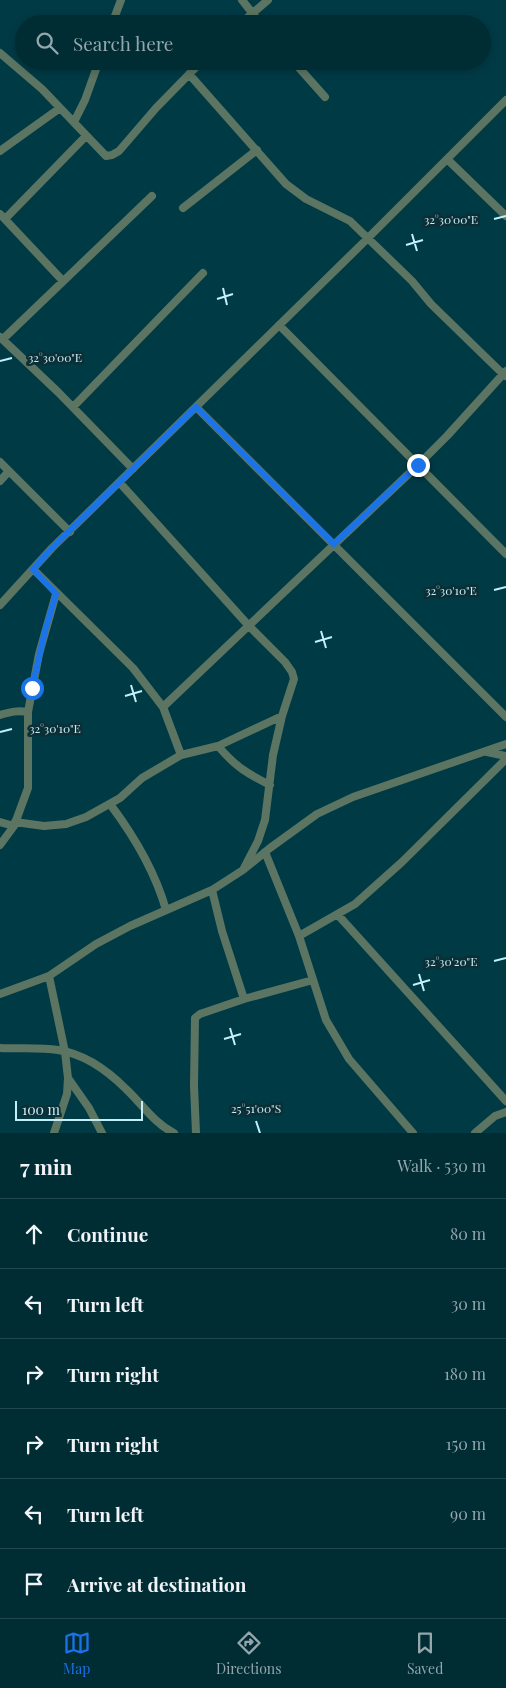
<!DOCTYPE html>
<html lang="en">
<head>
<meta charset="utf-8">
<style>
	:root { --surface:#002c34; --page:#0a343c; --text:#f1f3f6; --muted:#95a7ac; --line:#22484f; --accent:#1a73e8 }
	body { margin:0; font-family:"Playfair Display",serif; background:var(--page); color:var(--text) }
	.scale { position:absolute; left:15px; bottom:12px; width:128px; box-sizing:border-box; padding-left:5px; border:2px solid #c2effa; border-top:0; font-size:14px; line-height:18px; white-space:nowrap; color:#c2effa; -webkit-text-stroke:4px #0e2e35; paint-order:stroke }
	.stop { position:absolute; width:15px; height:15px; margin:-11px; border:4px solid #1a73e8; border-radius:50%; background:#fff }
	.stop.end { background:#1a73e8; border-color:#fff; box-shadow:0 1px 5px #0008 }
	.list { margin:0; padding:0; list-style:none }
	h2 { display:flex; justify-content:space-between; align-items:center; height:65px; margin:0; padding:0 20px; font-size:21px }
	h2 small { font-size:16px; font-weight:400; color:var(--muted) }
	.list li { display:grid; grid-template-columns:32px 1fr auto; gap:15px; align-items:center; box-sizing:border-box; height:70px; padding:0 20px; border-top:1px solid var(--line) }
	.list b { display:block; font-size:19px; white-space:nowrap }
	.list em { font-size:16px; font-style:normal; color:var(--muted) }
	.icon { flex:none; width:28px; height:28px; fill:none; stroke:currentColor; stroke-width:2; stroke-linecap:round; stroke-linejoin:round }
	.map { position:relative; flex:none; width:506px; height:1133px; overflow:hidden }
	.search { position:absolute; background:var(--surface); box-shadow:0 2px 8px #0003; left:15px; right:15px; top:15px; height:55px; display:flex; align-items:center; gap:12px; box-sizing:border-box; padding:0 18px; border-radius:28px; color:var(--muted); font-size:19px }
	.sheet { height:485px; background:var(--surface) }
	nav { display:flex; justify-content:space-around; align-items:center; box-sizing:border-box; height:70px; border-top:1px solid var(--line); background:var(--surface); font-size:14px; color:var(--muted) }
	nav a { display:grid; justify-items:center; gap:2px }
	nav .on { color:var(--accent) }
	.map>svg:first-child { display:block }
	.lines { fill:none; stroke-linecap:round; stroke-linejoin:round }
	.minor { stroke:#5b7562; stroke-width:8 }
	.route { stroke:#1a73e8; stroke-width:6 }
	.ticks { fill:none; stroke:#c2effa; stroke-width:2 }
	.ticks-label { font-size:12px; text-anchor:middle; fill:#c2effa; stroke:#0e2e35; stroke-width:5; stroke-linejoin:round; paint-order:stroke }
</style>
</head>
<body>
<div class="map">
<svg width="506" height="1133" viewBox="0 0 506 1133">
	<rect width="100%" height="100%" fill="#003a45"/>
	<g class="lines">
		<path class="minor" d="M242 0 261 24
			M112 24 121 0
			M240 24 268 0
			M0 53 42 89 106 156 112 155 119 151 156 108 202 61
			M293 61 325 97
			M189 74 286 184 306 199 350 221 412 281 431 304 505 376
			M74 122 85 100 99 61
			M0 151 60 108
			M447 159 506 216
			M183 208 257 150
			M0 214 63 281
			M5 219 86 136
			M279 325 506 554
			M0 337 58 392 133 469
			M3 339 152 196
			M73 407 203 273
			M196 407 506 717
			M0 462 70 532
			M0 481 9 471
			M120 483 249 626 285 662 292 672 294 679 282 716 273 755 265 820 258 841 244 868
			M33 569 133 668 163 707 181 755
			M0 605 52 548 367 239 506 100
			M163 707 418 465 447 436 506 371
			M0 715C10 712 18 710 28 712
			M218 746C235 766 246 773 270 785
			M487 752 506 756
			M110 804C134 836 155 871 166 910
			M0 822 14 826
			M15 822 44 826 66 824 86 817 120 798 142 778 181 755 218 746 282 716
			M0 845 14 826 28 788V712L39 654 56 594
			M265 852 299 936 326 1020 349 1059 413 1133
			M212 890 222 931 244 999
			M338 915 506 1101
			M299 936 355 904 402 862 506 759
			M49 976 65 1052 68 1078 89 1108 102 1133
			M0 994 49 976 96 944 130 926 212 890 243 870 270 848 317 814 353 797 506 744
			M0 1048C19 1049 39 1047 58 1050 85 1054 107 1070 126 1089 142 1104 154 1123 174 1133
			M54 1133 67 1094 68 1078
			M196 1133 194 1086 195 1018 200 1014 244 999 313 980
			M475 1133 495 1116 506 1112"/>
	</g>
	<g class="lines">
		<path class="route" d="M32 688 45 631 56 594 33 569 52 548 196 407 334 544 418 465"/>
	</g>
	<path class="ticks" d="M494 219 506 216M412 234 417 251M406 245 423 240M223 288 227 305M217 299 233 294M0 361 12 358M494 590 506 587M321 631 326 648M315 642 332 637M131 685 136 702M125 696 142 691M0 732 12 729M494 961 506 958M419 974 424 991M413 985 430 980M230 1028 235 1045M224 1039 241 1034M256 1121 260 1133"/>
	<g class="ticks-label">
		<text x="451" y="224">32°30'00"E</text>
		<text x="55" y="362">32°30'00"E</text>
		<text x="451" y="595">32°30'10"E</text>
		<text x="55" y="733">32°30'10"E</text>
		<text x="451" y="966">32°30'20"E</text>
		<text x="256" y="1113">25°51'00"S</text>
	</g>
</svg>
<div class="scale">100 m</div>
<div class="stop" style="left:32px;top:688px"></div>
<div class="stop end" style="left:418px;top:465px"></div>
<div class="search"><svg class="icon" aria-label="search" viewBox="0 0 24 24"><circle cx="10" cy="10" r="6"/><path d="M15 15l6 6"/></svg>Search here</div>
</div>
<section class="sheet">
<h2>7 min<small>Walk · 530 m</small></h2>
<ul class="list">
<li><svg class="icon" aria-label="ahead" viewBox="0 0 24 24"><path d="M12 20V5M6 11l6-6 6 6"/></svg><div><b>Continue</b></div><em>80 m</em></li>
<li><svg class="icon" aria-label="left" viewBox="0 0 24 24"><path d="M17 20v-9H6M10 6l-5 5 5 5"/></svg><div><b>Turn left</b></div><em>30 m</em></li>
<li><svg class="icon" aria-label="right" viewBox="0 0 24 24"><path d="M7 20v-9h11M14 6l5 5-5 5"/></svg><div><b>Turn right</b></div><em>180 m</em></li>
<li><svg class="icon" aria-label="right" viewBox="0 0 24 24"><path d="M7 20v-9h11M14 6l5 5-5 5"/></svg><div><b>Turn right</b></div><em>150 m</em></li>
<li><svg class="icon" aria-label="left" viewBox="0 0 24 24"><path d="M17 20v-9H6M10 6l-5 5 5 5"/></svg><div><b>Turn left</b></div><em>90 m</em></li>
<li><svg class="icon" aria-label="arrive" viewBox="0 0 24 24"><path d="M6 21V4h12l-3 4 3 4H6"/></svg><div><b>Arrive at destination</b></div></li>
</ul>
</section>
<nav>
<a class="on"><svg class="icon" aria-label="map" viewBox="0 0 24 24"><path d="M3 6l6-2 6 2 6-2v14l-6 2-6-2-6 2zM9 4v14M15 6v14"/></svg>Map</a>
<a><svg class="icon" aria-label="directions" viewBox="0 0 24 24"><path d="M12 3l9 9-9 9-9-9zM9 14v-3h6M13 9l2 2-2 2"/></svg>Directions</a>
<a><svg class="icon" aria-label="saved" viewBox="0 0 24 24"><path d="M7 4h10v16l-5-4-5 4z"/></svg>Saved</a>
</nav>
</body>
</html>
